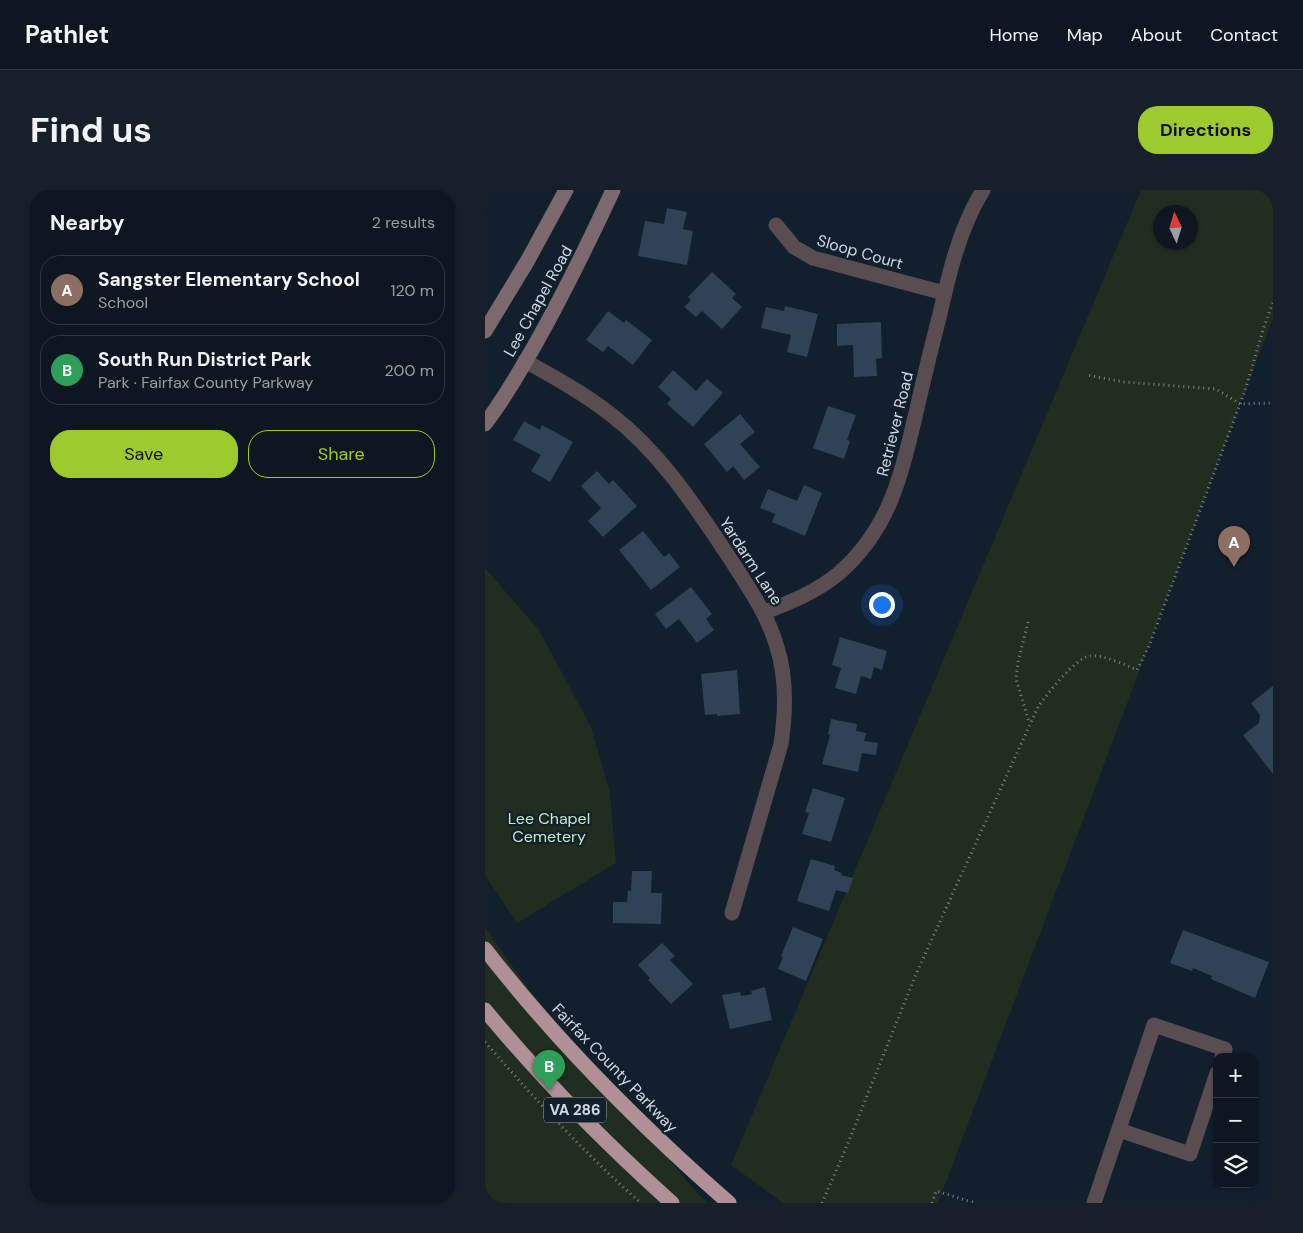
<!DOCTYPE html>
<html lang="en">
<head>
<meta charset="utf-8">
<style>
	:root { --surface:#0e1721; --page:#17202a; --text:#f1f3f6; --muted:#9b9fa5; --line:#2e363f; --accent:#9eca2e }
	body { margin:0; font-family:"DM Sans",sans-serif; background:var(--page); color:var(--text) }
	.controls { position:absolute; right:15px; bottom:15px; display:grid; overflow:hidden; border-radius:10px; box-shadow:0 1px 4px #0004 }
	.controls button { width:45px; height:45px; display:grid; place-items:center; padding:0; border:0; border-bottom:1px solid var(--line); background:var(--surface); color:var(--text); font:25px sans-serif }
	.compass { position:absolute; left:668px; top:15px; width:45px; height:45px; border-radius:50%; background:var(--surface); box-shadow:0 1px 4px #0004; rotate:356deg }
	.you { position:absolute; left:396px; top:414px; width:18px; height:18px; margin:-12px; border:4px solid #fff; border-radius:50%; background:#1a73e8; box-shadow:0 0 0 8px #1a73e833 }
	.badge { display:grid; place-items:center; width:32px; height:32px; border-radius:50%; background:var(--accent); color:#fff; font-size:16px; font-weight:700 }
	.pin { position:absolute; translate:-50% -41px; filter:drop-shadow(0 1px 2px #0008) }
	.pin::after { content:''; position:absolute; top:26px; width:18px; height:15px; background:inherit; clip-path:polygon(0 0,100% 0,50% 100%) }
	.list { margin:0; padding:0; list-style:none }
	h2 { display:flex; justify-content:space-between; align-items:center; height:65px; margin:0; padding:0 20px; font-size:21px }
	h2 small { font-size:16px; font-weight:400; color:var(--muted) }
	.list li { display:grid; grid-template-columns:32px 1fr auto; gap:15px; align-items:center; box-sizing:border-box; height:70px; margin:0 10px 10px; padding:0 10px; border:1px solid var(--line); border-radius:20px }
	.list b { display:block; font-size:19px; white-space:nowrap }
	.list p { margin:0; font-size:16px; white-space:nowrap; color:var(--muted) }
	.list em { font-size:16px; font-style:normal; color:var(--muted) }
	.actions { display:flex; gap:10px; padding:15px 20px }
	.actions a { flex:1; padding:11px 0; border:1px solid var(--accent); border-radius:20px; text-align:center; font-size:18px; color:var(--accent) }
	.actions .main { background:var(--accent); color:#111 }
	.icon { flex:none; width:28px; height:28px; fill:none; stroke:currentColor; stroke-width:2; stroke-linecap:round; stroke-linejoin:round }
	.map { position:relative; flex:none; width:788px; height:1013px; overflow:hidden; border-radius:20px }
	header { display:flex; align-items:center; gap:30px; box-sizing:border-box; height:70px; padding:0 25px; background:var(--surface); border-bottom:1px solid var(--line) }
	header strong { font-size:24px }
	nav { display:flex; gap:28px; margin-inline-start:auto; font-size:18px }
	.intro { display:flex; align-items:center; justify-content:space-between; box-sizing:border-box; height:120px; padding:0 30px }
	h1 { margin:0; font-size:35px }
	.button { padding:12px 22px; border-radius:20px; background:var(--accent); color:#111; font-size:18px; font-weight:700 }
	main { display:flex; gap:30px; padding:0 30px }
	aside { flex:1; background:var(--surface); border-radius:20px; box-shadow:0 1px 4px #0004 }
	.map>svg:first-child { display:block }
	.green { fill:#1f2e1e; fill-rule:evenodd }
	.building { fill:#304256 }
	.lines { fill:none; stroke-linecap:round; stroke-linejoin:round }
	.path { stroke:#7b8690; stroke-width:3; stroke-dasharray:1 4; stroke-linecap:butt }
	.street { stroke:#5a4d51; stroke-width:15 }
	.secondary { stroke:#7d686d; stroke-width:15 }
	.highway { stroke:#b08f97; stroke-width:15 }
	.labels { text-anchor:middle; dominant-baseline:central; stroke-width:4.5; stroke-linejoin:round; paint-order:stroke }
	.shield { fill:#121f2c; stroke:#98a2ab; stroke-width:1 }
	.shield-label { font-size:15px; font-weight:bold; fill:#d1dae2 }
	.street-label { font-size:16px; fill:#d1dae2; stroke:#121f2c }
	.park-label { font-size:16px; fill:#c3ebc0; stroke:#121f2c }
</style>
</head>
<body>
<header>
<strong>Pathlet</strong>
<nav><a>Home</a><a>Map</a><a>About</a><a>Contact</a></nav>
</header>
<div class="intro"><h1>Find us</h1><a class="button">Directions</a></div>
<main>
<aside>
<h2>Nearby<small>2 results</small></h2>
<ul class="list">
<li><span class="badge" style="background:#8d6e63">A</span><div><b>Sangster Elementary School</b><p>School</p></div><em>120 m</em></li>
<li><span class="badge" style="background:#2e9e5b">B</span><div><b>South Run District Park</b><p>Park · Fairfax County Parkway</p></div><em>200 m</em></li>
</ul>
<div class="actions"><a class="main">Save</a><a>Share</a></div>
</aside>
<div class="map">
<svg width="788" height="1013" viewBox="0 0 788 1013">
	<rect width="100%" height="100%" fill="#121f2c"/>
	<path class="green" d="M656 0H788V128L453 1013H298L246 975ZM676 22H706V52H676Z
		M0 378 54 440 106 537 125 603 131 673 32 733 0 685Z
		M0 737 42 797 213 1004 223 1013H0Z"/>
	<path class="building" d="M182 18 202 22 198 39 208 41 202 75 153 66 160 31 179 34Z
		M227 82 251 104 247 108 257 117 237 139 217 121 211 127 199 117 206 110 203 107Z
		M300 116 333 124 322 167 302 162 306 145 276 138 281 117 299 121Z
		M123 121 139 133 141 130 167 150 148 175 123 156 118 162 101 150Z
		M396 132 397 168 391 169 392 186 369 187 368 155 352 156V134Z
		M188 180 211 201 222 189 238 203 208 237 182 214 186 209 173 197Z
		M343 216 371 225 362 250 365 251 359 269 328 258Z
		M255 224 270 242 255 254 275 277 259 290 248 276 242 282 219 254Z
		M39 231 55 240 57 235 88 252 65 292 46 281 56 265 28 250Z
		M112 281 124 294 128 290 152 316 118 347 103 331 116 318 96 296Z
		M319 295 337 303 320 346 287 332 290 324 275 318 283 299 312 311Z
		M158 341 179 367 184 363 195 377 166 400 134 360Z
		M206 397 227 424 221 429 229 440 212 453 194 429 181 439 170 424Z
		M355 447 402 461 397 480 389 477 386 489 376 486 371 504 350 498 356 478 347 475Z
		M252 480 255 524 232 526V524L220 525 216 484Z
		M788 496V584L758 545 774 533 775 525 766 513Z
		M346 529 372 534 371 541 381 543 379 551 393 553 391 565 377 563 373 582 337 574 345 545 343 544Z
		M328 598 360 608 346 652 317 644 324 623 320 622Z
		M326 669 350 676 349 680 357 683 356 685 368 688 363 703 351 700 344 721 312 711Z
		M147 681H167L166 703H177L176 734 128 733V712H142L143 700 146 701Z
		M308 737 338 749 321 791 293 779 298 767 296 766Z
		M698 740 784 772 770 808 726 789 727 786 708 778 707 781 685 773Z
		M177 753 190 766 185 770 208 794 186 814 163 790 165 788 153 775Z
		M280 797 287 830 245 839 237 805 255 802 256 806 267 804 266 801Z"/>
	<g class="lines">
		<path class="path" d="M788 113C774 145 768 181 755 214L788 213
			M543 432 533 472 531 489 544 532
			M0 852C49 908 100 964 156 1013
			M337 1013 361 958 431 784 553 517C561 505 591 468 604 466 617 464 640 475 652 480L664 456 755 214 731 199 639 192 602 185
			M447 1013 451 1001 490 1013"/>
		<path class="street" d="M291 35 309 57 328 68 459 103
			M40 171C69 187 98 203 124 223 174 261 208 313 242 364 261 394 282 422 292 457 302 489 301 521 296 554L247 723
			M280 422C306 412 331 402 353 384 402 342 415 291 429 231 437 197 445 162 454 128 464 84 474 39 498 0
			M634 940 705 964 732 883
			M609 1013 669 835 740 859 737 867"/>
		<path class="secondary" d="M0 141 43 70 81 0
			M0 234C19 209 35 181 51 153 79 103 104 52 128 0"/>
		<path class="highway" d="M0 759C72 852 156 936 244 1013
			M0 820C57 889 120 953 187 1013"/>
	</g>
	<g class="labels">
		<rect class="shield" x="59" y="907.5" width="62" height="25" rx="4"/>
		<g class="shield-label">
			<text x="90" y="920">VA 286</text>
		</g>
		<g class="street-label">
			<text transform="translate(375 62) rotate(16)">Sloop Court</text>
			<text transform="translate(53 111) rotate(-61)">Lee Chapel Road</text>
			<text transform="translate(410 234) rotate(-76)">Retriever Road</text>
			<text transform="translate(266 371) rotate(57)">Yardarm Lane</text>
			<text transform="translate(130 878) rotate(46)">Fairfax County Parkway</text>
		</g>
		<g class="park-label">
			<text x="64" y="628">Lee Chapel<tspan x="64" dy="18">Cemetery</tspan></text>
		</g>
	</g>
</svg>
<div class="controls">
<button>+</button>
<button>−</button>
<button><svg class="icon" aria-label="layers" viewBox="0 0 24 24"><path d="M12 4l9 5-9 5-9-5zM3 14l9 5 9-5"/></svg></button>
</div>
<svg class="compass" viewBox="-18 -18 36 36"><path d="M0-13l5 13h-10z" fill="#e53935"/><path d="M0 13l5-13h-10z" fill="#9b9fa5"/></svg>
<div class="you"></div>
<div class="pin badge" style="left:749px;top:377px;background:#8d6e63">A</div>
<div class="pin badge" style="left:64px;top:901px;background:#2e9e5b">B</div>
</div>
</main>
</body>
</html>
